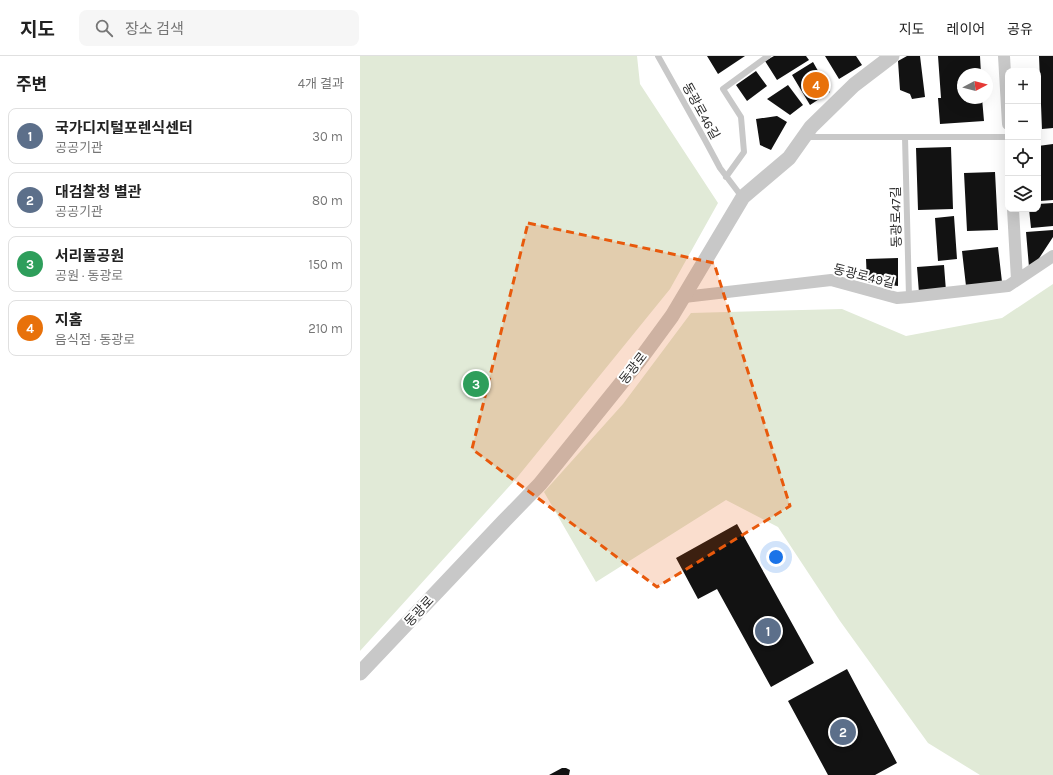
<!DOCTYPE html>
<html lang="ko">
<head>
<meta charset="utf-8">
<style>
	:root { --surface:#fff; --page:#f6f6f6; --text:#222; --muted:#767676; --line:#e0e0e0; --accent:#ed2329 }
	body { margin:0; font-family:Karla,"Noto Sans KR",sans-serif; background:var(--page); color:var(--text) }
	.controls { position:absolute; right:12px; top:12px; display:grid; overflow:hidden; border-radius:8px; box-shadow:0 4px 16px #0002 }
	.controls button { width:36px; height:36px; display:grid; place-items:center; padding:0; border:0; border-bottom:1px solid var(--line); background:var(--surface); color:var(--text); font:20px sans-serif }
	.compass { position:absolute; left:597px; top:12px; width:36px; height:36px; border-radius:50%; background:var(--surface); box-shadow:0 4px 16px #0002; rotate:83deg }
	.you { position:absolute; left:416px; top:501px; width:14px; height:14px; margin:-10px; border:3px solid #fff; border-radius:50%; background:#1a73e8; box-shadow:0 0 0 6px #1a73e833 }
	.badge { display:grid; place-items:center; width:26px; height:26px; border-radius:50%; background:var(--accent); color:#fff; font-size:13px; font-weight:700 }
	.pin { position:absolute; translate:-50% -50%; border:2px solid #fff; box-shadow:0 1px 4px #0006 }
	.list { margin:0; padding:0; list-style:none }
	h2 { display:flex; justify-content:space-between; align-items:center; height:52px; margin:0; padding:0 16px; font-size:17px }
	h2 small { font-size:13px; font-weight:400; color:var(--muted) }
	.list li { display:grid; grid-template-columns:26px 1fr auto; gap:12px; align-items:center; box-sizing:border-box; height:56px; margin:0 8px 8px; padding:0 8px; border:1px solid var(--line); border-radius:8px }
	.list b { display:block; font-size:15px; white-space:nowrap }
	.list p { margin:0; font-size:13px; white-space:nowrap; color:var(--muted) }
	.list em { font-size:13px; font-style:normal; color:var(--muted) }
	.icon { flex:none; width:22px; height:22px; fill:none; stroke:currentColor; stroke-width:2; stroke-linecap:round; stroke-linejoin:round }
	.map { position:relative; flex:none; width:693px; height:719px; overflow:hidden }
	header { display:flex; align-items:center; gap:24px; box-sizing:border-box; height:56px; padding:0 20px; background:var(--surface); border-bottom:1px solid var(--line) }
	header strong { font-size:19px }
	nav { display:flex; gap:22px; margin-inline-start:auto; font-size:14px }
	.search { width:280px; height:36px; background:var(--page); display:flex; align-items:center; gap:10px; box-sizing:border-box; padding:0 14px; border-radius:8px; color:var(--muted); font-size:15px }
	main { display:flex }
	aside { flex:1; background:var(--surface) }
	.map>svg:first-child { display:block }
	.green { fill:#e1ead7 }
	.building { fill:#121212 }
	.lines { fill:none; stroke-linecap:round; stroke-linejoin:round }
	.service { stroke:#c8c8c8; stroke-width:6 }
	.minor { stroke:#c8c8c8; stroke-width:12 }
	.tertiary { stroke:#c8c8c8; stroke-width:15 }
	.marked { fill:#e8590c; fill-opacity:0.2; stroke:#e8590c; stroke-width:3; stroke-dasharray:8 5; stroke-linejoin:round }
	.labels { text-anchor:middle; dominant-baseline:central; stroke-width:4; stroke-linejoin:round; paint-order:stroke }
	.street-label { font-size:13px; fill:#2b2b2b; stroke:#fff }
</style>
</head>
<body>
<header>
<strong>지도</strong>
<div class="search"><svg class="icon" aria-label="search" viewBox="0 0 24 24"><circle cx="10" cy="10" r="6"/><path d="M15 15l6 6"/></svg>장소 검색</div>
<nav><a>지도</a><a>레이어</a><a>공유</a></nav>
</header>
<main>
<aside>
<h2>주변<small>4개 결과</small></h2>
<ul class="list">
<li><span class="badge" style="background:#5c6f8a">1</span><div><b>국가디지털포렌식센터</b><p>공공기관</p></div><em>30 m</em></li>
<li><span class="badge" style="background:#5c6f8a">2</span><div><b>대검찰청 별관</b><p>공공기관</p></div><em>80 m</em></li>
<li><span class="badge" style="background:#2e9e5b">3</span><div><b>서리풀공원</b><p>공원 · 동광로</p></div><em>150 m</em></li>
<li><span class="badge" style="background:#e8710a">4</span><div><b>지홈</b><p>음식점 · 동광로</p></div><em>210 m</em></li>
</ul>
</aside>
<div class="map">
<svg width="693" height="719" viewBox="0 0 693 719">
	<rect width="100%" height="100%" fill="#fff"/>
	<path class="green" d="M0 0H277L280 28 282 31 358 147 310 233 155 424 0 595Z
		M693 228V719H620L568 687 480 565 418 471 366 444 236 526 184 436 263 348 331 257 482 253 546 280 642 262Z"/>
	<path class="building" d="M347 0H385L358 18Z
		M414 0H446L449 4 417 24 405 5Z
		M465 0H496L502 9 479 23Z
		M547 0H560L565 41 552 43 550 38 540 34 538 5Z
		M578 0H620L621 18H603V42H622L624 65 580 68 578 42H581Z
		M679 0H693V72L682 73Z
		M453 6 470 36 450 49 432 19Z
		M396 15 407 30 387 45 376 29Z
		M428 29 443 49 430 59 407 43Z
		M417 60 427 66 411 94 400 89 396 63Z
		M693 88V144L680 145 678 127V90Z
		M591 91 593 153 558 154 556 92Z
		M635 116 638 174 607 175 604 117Z
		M693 147V170L671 172 669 153H678V148Z
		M594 160 597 203 578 205 575 162Z
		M693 174V181L674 210 669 211 666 176Z
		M638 191 642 226 606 230 602 195Z
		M538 202V230L507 226 506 203Z
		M584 209 586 235 559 237 557 211Z
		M377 468 454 607 411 631 357 533 338 543 316 502Z
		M487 613 537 707 515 719H468L428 645Z
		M202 712H206L210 714 209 719H189Z"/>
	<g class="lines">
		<path class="service" d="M298 0 345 84 360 112 382 141
			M446 81H648
			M545 81 549 241
			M366 121 384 96 381 61 363 33 408 0"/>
		<path class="minor" d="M644 0 648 68
			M653 153 657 224
			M324 241 471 224 537 242 549 241 648 230 693 200"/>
		<path class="tertiary" d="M0 617 144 465 180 428 279 305 312 260 383 141 429 102 451 71 494 29 532 0"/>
	</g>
	<path class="marked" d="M168 167 354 207 430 450 297 531 112 393Z"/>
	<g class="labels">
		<g class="street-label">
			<text transform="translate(341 55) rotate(61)">동광로46길</text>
			<text transform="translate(536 161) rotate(-91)">동광로47길</text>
			<text transform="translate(504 220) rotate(14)">동광로49길</text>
			<text transform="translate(273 312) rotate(-52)">동광로</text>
			<text transform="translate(59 555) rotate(-47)">동광로</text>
		</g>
	</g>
</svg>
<div class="controls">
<button>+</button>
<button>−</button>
<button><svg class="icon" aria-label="locate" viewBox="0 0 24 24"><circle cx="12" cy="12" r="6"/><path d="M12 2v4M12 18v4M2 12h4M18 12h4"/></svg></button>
<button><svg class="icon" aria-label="layers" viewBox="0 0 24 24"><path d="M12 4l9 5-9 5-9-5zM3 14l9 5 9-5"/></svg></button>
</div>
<svg class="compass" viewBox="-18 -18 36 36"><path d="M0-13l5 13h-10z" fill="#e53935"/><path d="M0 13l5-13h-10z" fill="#767676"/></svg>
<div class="you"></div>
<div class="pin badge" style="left:408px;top:575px;background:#5c6f8a">1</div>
<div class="pin badge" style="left:483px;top:676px;background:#5c6f8a">2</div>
<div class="pin badge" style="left:116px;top:328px;background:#2e9e5b">3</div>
<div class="pin badge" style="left:456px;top:29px;background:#e8710a">4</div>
</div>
</main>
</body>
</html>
